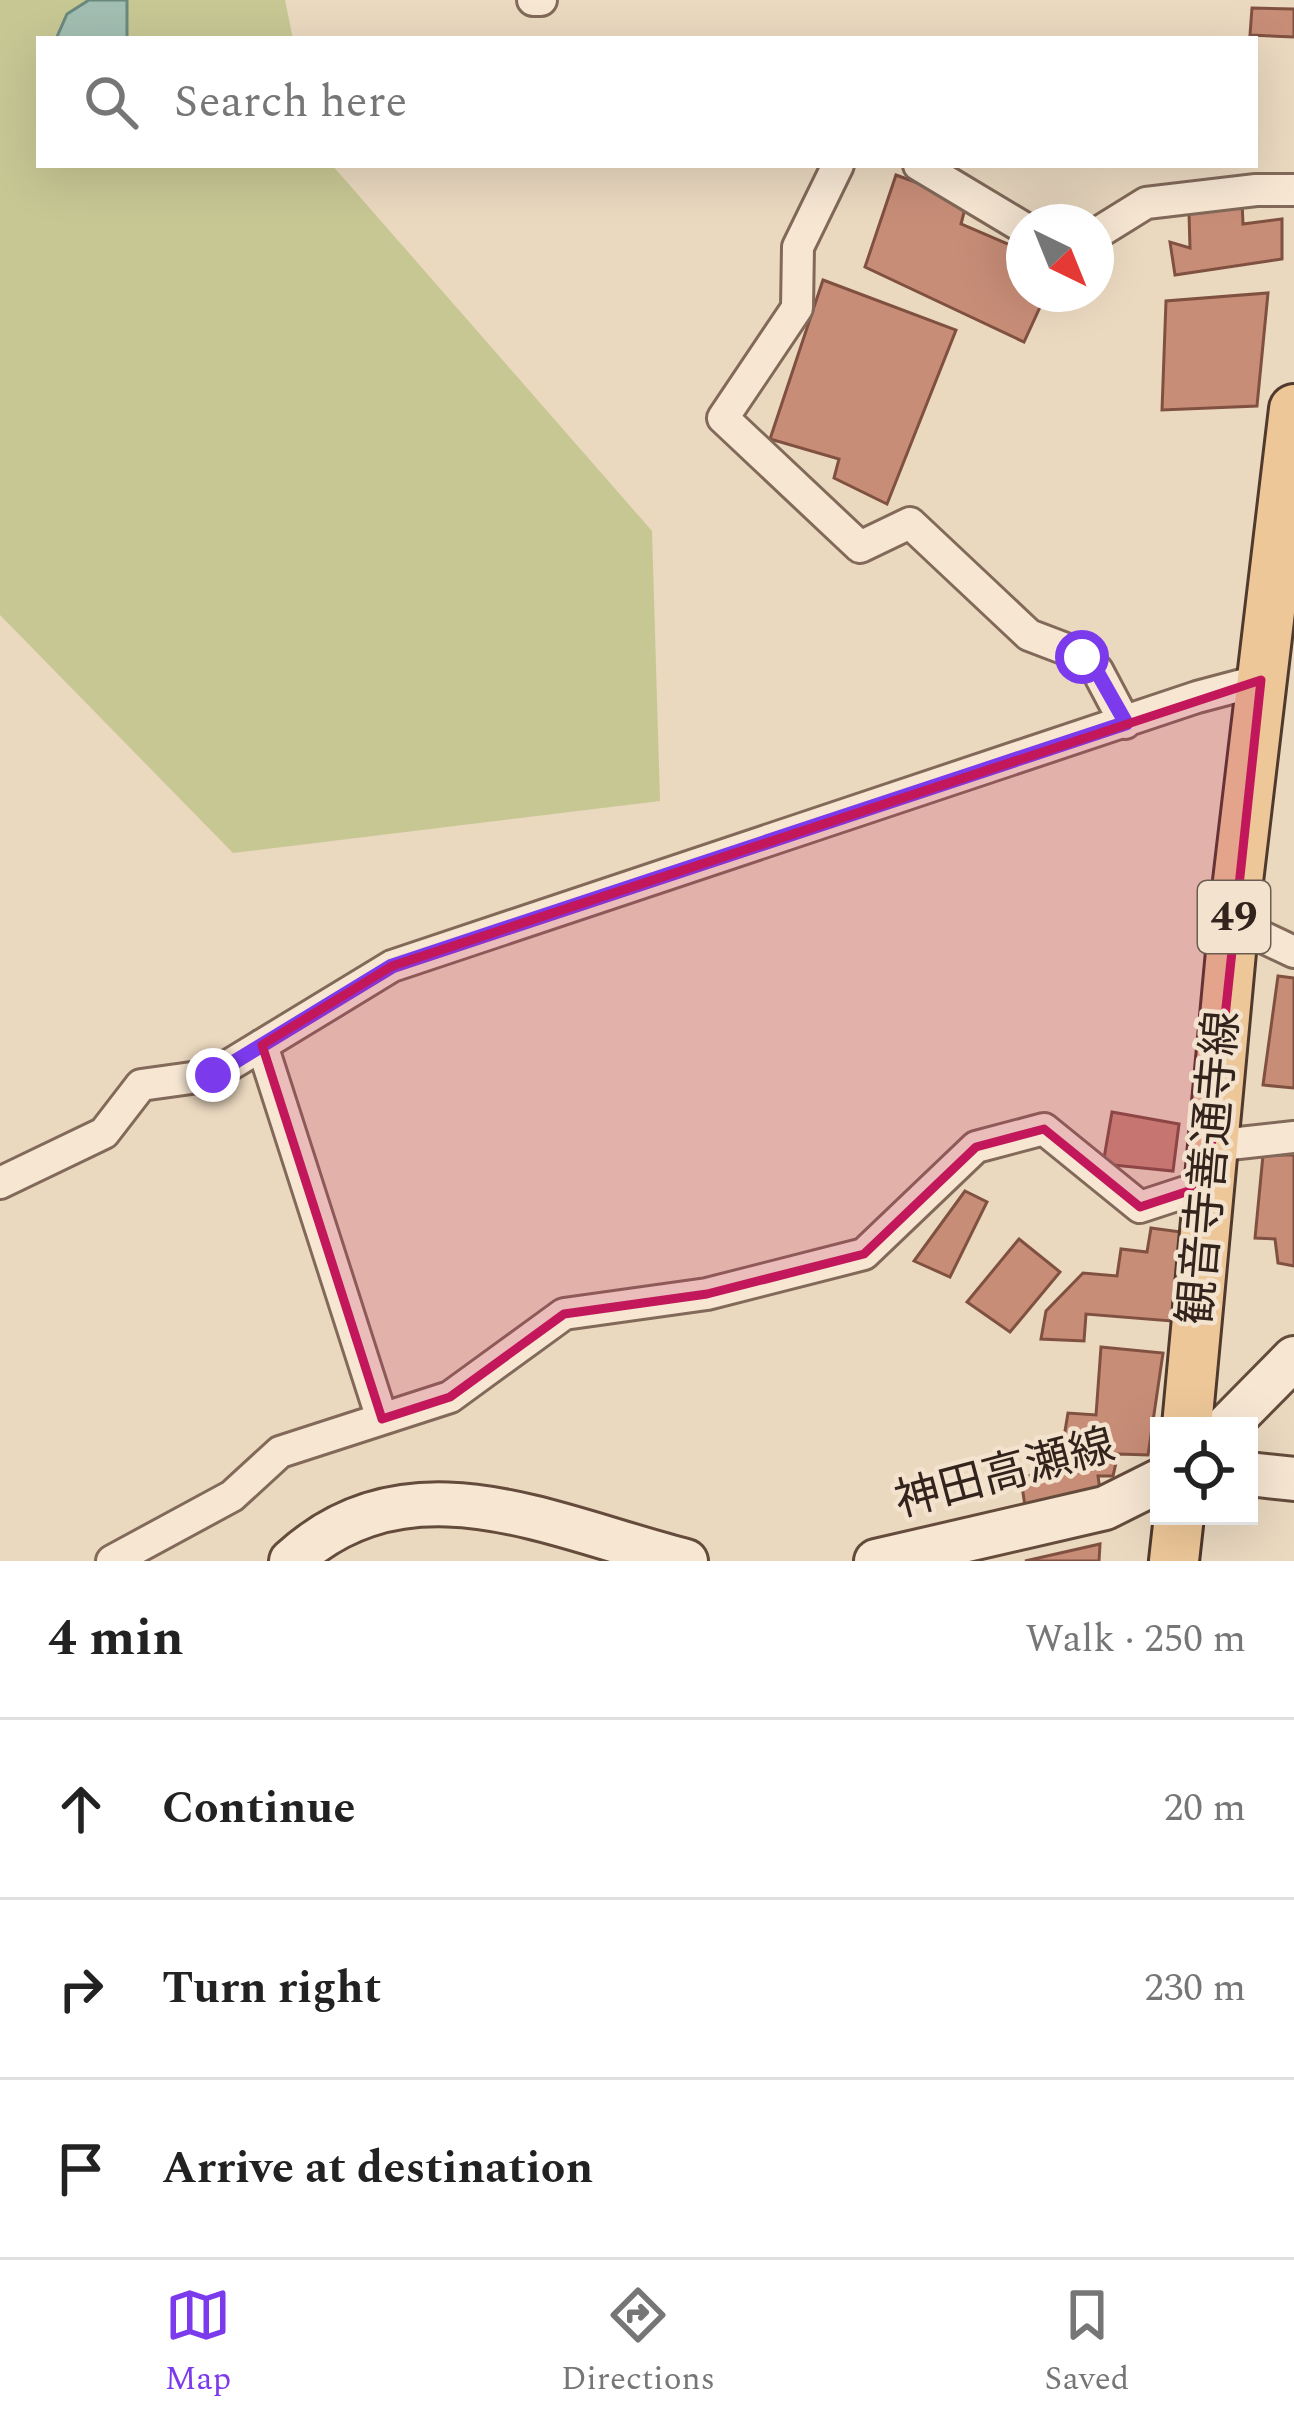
<!DOCTYPE html>
<html lang="en">
<head>
<meta charset="utf-8">
<style>
	:root { --surface:#fff; --page:#f2f2f2; --text:#222; --muted:#767676; --line:#e0e0e0; --accent:#7c3aed }
	body { margin:0; font-family:Spectral,"Noto Sans JP",serif; background:var(--page); color:var(--text) }
	.controls { position:absolute; right:36px; bottom:36px; display:grid; overflow:hidden; border-radius:0px; box-shadow:0 12px 48px #0002 }
	.controls button { width:108px; height:108px; display:grid; place-items:center; padding:0; border:0; border-bottom:3px solid var(--line); background:var(--surface); color:var(--text); font:60px sans-serif }
	.compass { position:absolute; left:1006px; top:204px; width:108px; height:108px; border-radius:50%; background:var(--surface); box-shadow:0 12px 48px #0002; rotate:137deg }
	.stop { position:absolute; width:36px; height:36px; margin:-27px; border:9px solid #7c3aed; border-radius:50%; background:#fff }
	.stop.end { background:#7c3aed; border-color:#fff; box-shadow:0 3px 12px #0008 }
	.list { margin:0; padding:0; list-style:none }
	h2 { display:flex; justify-content:space-between; align-items:center; height:156px; margin:0; padding:0 48px; font-size:51px }
	h2 small { font-size:39px; font-weight:400; color:var(--muted) }
	.list li { display:grid; grid-template-columns:78px 1fr auto; gap:36px; align-items:center; box-sizing:border-box; height:180px; padding:0 48px; border-top:3px solid var(--line) }
	.list b { display:block; font-size:45px; white-space:nowrap }
	.list em { font-size:39px; font-style:normal; color:var(--muted) }
	.icon { flex:none; width:66px; height:66px; fill:none; stroke:currentColor; stroke-width:2; stroke-linecap:round; stroke-linejoin:round }
	.map { position:relative; flex:none; width:1294px; height:1561px; overflow:hidden }
	.search { position:absolute; background:var(--surface); box-shadow:0 12px 48px #0002; left:36px; right:36px; top:36px; height:132px; display:flex; align-items:center; gap:30px; box-sizing:border-box; padding:0 42px; border-radius:0px; color:var(--muted); font-size:45px }
	.sheet { height:696px; background:var(--surface) }
	nav { display:flex; justify-content:space-around; align-items:center; box-sizing:border-box; height:168px; border-top:3px solid var(--line); background:var(--surface); font-size:33px; color:var(--muted) }
	nav a { display:grid; justify-items:center; gap:6px }
	nav .on { color:var(--accent) }
	.map>svg:first-child { display:block }
	.green { fill:#c7c794 }
	.water { fill:#a2bdb1; stroke:#6a897e; stroke-width:3 }
	.building { fill:#c78d77; stroke:#805140; stroke-width:3 }
	.lines { fill:none; stroke-linecap:round; stroke-linejoin:round }
	.street-casing { stroke:#826959; stroke-width:36 }
	.secondary-casing { stroke:#644b3c; stroke-width:48 }
	.primary-casing { stroke:#50392d; stroke-width:54 }
	.street { stroke:#f6e6d2; stroke-width:30 }
	.secondary { stroke:#f6e6d2; stroke-width:42 }
	.primary { stroke:#edc798; stroke-width:48 }
	.route { stroke:#7c3aed; stroke-width:15 }
	.marked { fill:#c2185b; fill-opacity:0.2; stroke:#c2185b; stroke-width:9; stroke-linejoin:round }
	.labels { text-anchor:middle; dominant-baseline:central; stroke-width:9; stroke-linejoin:round; paint-order:stroke }
	.shield { fill:#f3e3ce; stroke:#6c5d51; stroke-width:3 }
	.shield-label { font-size:42px; font-weight:bold; fill:#32241c }
	.street-label { font-size:45px; fill:#32241c; stroke:#f3e3ce }
</style>
</head>
<body>
<div class="map">
<svg width="1294" height="1561" viewBox="0 0 1294 1561">
	<rect width="100%" height="100%" fill="#ead8bf"/>
	<path class="green" d="M0 0H285L293 39H39V165H332L652 531 660 801 233 853 0 615Z"/>
	<path class="water" d="M89 0H127V39H56L67 14Z"/>
	<path class="building" d="M1252 8 1294 9V37L1250 35Z
		M896 175 967 201 961 224 1024 251V294H1046L1024 342 865 267Z
		M1242 201 1243 224 1282 219V259L1175 275 1170 242 1190 248 1189 213Z
		M823 280 956 330 887 504 834 478 839 459 770 439Z
		M1268 293 1257 406 1162 410 1166 301Z
		M1278 976 1294 978V1088L1263 1085Z
		M1112 1112 1179 1124 1173 1171 1103 1164Z
		M1263 1155H1294V1266L1278 1263 1275 1239 1255 1238Z
		M965 1191 987 1202 950 1277 914 1261Z
		M1151 1228 1181 1232 1171 1321 1086 1314 1084 1341 1041 1339 1046 1311 1083 1273 1117 1276 1121 1249 1147 1252Z
		M1019 1239 1060 1272 1010 1332 967 1302Z
		M1101 1347 1163 1353 1148 1455 1118 1454 1113 1476H1098L1100 1490 1025 1506 1021 1480 1038 1471 1043 1439 1064 1437 1068 1413 1096 1415Z
		M1100 1544 1099 1561H1025Z"/>
	<g class="lines">
		<defs>
			<path id="street" d="M533 0H541
				M838 165 798 247 797 308 723 418 860 547 910 523 1029 635 1071 651 1097 670 1125 723
				M919 165 1024 228
				M1096 234 1146 203 1256 190H1294
				M1233 923 1294 952
				M262 1045 382 1419
				M1212 1146 1294 1137
				M0 1183 104 1133 141 1085 213 1075 392 966 1197 697 1261 680
				M112 1561 232 1496 280 1452 450 1397 564 1314 707 1294 864 1254 976 1147 1044 1129 1140 1207 1207 1185"/>
			<path id="secondary" d="M1227 1426 1294 1358
				M1249 1474 1294 1479
				M291 1561C409 1452 555 1528 686 1561
				M876 1561 1105 1508 1159 1481"/>
			<path id="primary" d="M1187 1426 1236 898 1294 409
				M1174 1561 1179 1516"/>
		</defs>
		<use href="#street" class="street-casing"/>
		<use href="#secondary" class="secondary-casing"/>
		<use href="#primary" class="primary-casing"/>
		<use href="#street" class="street"/>
		<use href="#secondary" class="secondary"/>
		<use href="#primary" class="primary"/>
	</g>
	<g class="lines">
		<path class="route" d="M213 1075 392 966 1126 723 1096 670 1082 657"/>
	</g>
	<path class="marked" d="M1261 680 1207 1185 1140 1207 1044 1129 976 1147 864 1254 707 1294 564 1314 450 1397 382 1419 262 1045 392 966Z"/>
	<g class="labels">
		<rect class="shield" x="1198" y="881" width="72" height="72" rx="9"/>
		<g class="shield-label">
			<text x="1234" y="917">49</text>
		</g>
		<g class="street-label">
			<text transform="translate(1210 1168) rotate(-85)">観音寺善通寺線</text>
			<text transform="translate(1005 1474) rotate(-15)">神田高瀬線</text>
		</g>
	</g>
</svg>
<div class="controls">
<button><svg class="icon" aria-label="locate" viewBox="0 0 24 24"><circle cx="12" cy="12" r="6"/><path d="M12 2v4M12 18v4M2 12h4M18 12h4"/></svg></button>
</div>
<svg class="compass" viewBox="-18 -18 36 36"><path d="M0-13l5 13h-10z" fill="#e53935"/><path d="M0 13l5-13h-10z" fill="#767676"/></svg>
<div class="stop" style="left:1082px;top:657px"></div>
<div class="stop end" style="left:213px;top:1075px"></div>
<div class="search"><svg class="icon" aria-label="search" viewBox="0 0 24 24"><circle cx="10" cy="10" r="6"/><path d="M15 15l6 6"/></svg>Search here</div>
</div>
<section class="sheet">
<h2>4 min<small>Walk · 250 m</small></h2>
<ul class="list">
<li><svg class="icon" aria-label="ahead" viewBox="0 0 24 24"><path d="M12 20V5M6 11l6-6 6 6"/></svg><div><b>Continue</b></div><em>20 m</em></li>
<li><svg class="icon" aria-label="right" viewBox="0 0 24 24"><path d="M7 20v-9h11M14 6l5 5-5 5"/></svg><div><b>Turn right</b></div><em>230 m</em></li>
<li><svg class="icon" aria-label="arrive" viewBox="0 0 24 24"><path d="M6 21V4h12l-3 4 3 4H6"/></svg><div><b>Arrive at destination</b></div></li>
</ul>
</section>
<nav>
<a class="on"><svg class="icon" aria-label="map" viewBox="0 0 24 24"><path d="M3 6l6-2 6 2 6-2v14l-6 2-6-2-6 2zM9 4v14M15 6v14"/></svg>Map</a>
<a><svg class="icon" aria-label="directions" viewBox="0 0 24 24"><path d="M12 3l9 9-9 9-9-9zM9 14v-3h6M13 9l2 2-2 2"/></svg>Directions</a>
<a><svg class="icon" aria-label="saved" viewBox="0 0 24 24"><path d="M7 4h10v16l-5-4-5 4z"/></svg>Saved</a>
</nav>
</body>
</html>
